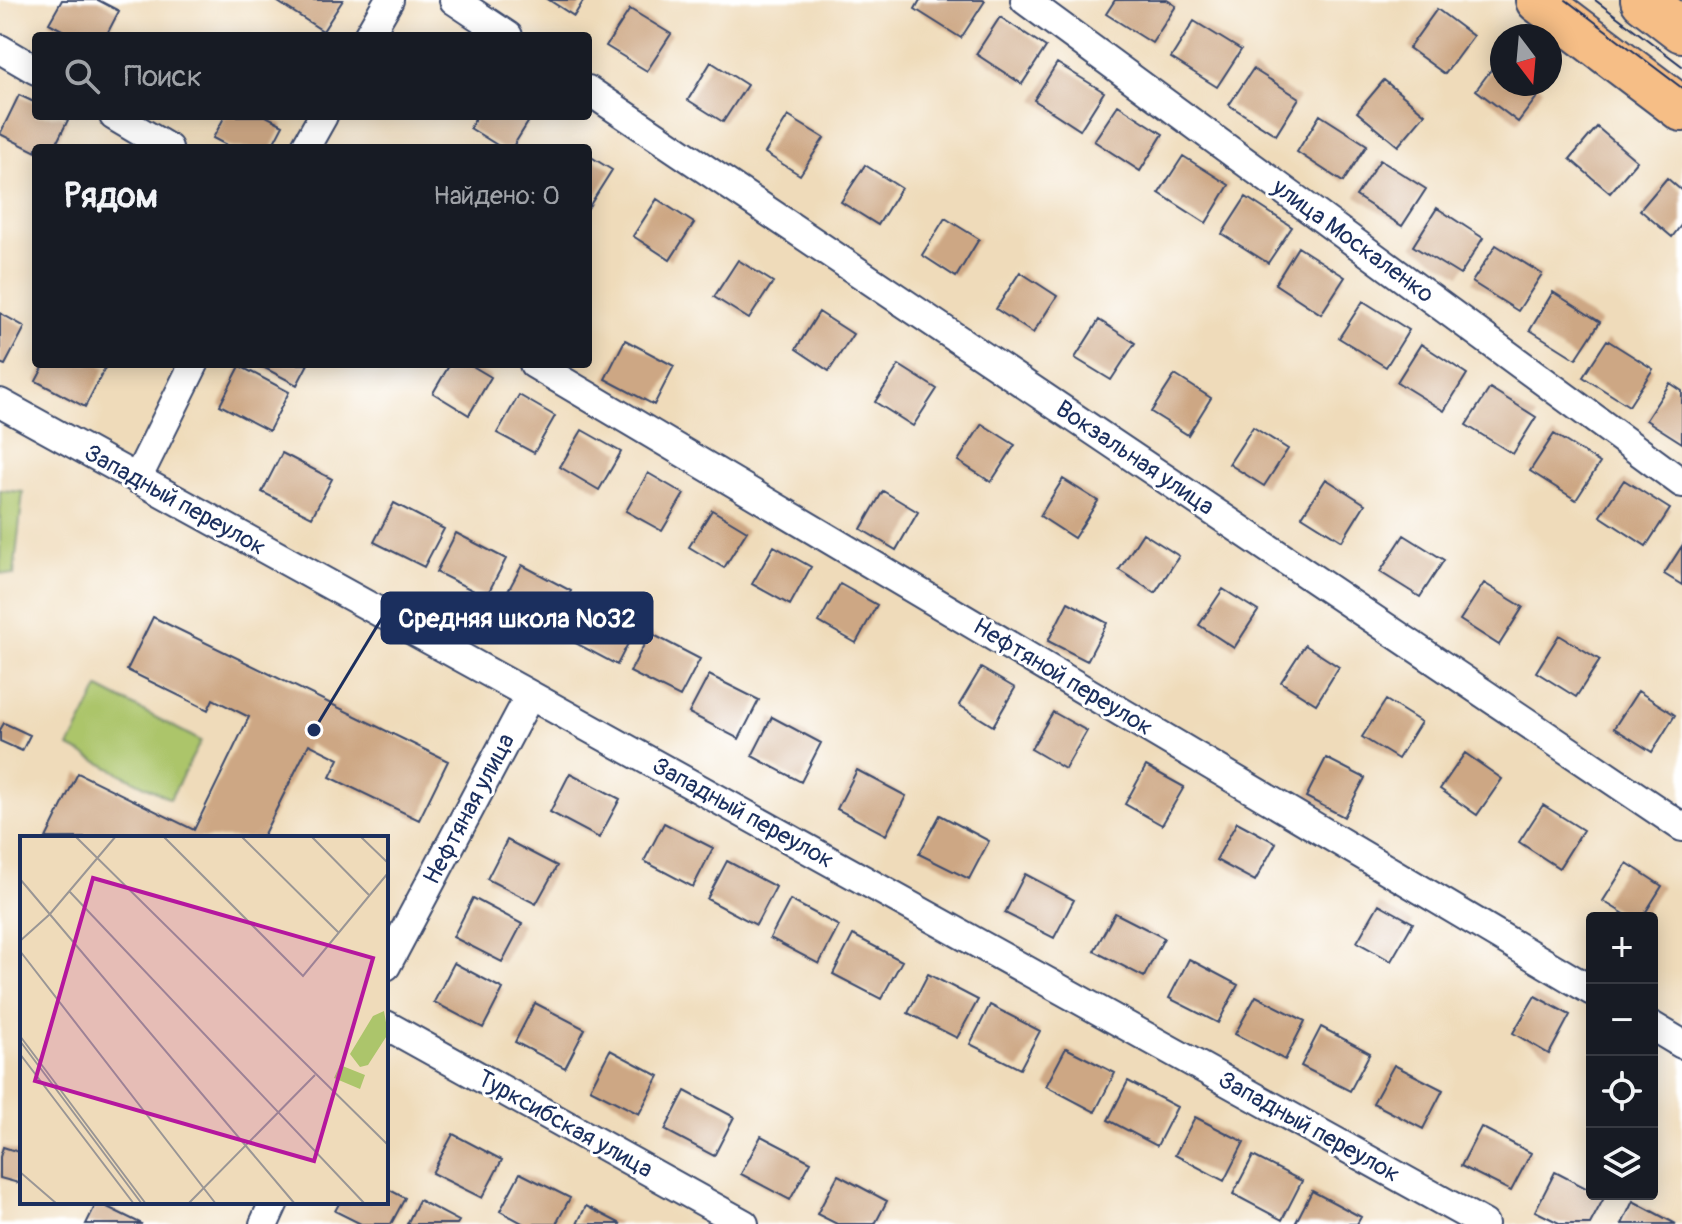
<!DOCTYPE html>
<html lang="ru">
<head>
<meta charset="utf-8">
<style>
	:root { --surface:#171b24; --page:#20242c; --text:#f1f3f6; --muted:#9ea1a6; --line:#363941 }
	body { margin:0; font-family:Pangolin,sans-serif; background:var(--page); color:var(--text) }
	.controls { position:absolute; right:24px; bottom:24px; display:grid; overflow:hidden; border-radius:8px; box-shadow:0 4px 20px #0003 }
	.controls button { width:72px; height:72px; display:grid; place-items:center; padding:0; border:0; border-bottom:2px solid var(--line); background:var(--surface); color:var(--text); font:40px sans-serif }
	.compass { position:absolute; left:1490px; top:24px; width:72px; height:72px; border-radius:50%; background:var(--surface); box-shadow:0 4px 20px #0003; rotate:164deg }
	.list { margin:0; padding:0; list-style:none }
	h2 { display:flex; justify-content:space-between; align-items:center; height:104px; margin:0; padding:0 32px; font-size:34px }
	h2 small { font-size:26px; font-weight:400; color:var(--muted) }
	.icon { flex:none; width:44px; height:44px; fill:none; stroke:currentColor; stroke-width:2; stroke-linecap:round; stroke-linejoin:round }
	.map { position:relative; flex:none; width:1682px; height:1224px; overflow:hidden }
	.search { position:absolute; background:var(--surface); box-shadow:0 4px 20px #0003; left:32px; top:32px; width:560px; height:88px; display:flex; align-items:center; gap:20px; box-sizing:border-box; padding:0 28px; border-radius:8px; color:var(--muted); font-size:30px }
	.panel { position:absolute; background:var(--surface); box-shadow:0 4px 20px #0003; left:32px; top:144px; width:560px; height:224px; border-radius:8px }
	.map>svg:first-child { display:block }
	.green { fill:#acc56b; stroke:#647a64; stroke-width:2 }
	.building { fill:#cda784 }
	.lines { fill:none; stroke-linecap:round; stroke-linejoin:round }
	.street-casing { stroke:#3b496c; stroke-width:32 }
	.primary-casing { stroke:#3b496c; stroke-width:48 }
	.street { stroke:#fff; stroke-width:28 }
	.primary { stroke:#f6be86; stroke-width:44 }
	.tram { stroke:#1b2f5e; stroke-width:2 }
	.labels { text-anchor:middle; dominant-baseline:central; stroke-width:6; stroke-linejoin:round; paint-order:stroke }
	.street-label { font-size:24px; fill:#1b2f5e; stroke:#fff }
	.inset-road { fill:none; stroke:#9a9695; stroke-width:2 }
	.view { fill:#b5179e; fill-opacity:0.15; stroke:#b5179e; stroke-width:4 }
	.inset-edge { fill:none; stroke:#1b2f5e; stroke-width:4 }
	.leader { fill:none; stroke:#1b2f5e; stroke-width:3 }
	.callout-dot { fill:#1b2f5e; stroke:#fff; stroke-width:3 }
	.callout { fill:#1b2f5e; stroke:#1b2f5e; stroke-width:3 }
	.callout-label { font-size:26px; text-anchor:middle; font-weight:bold; fill:#fff }
</style>
</head>
<body>
<div class="map">
<svg width="1682" height="1224" viewBox="0 0 1682 1224">
	<rect width="100%" height="100%" fill="#fff"/>
	<filter id="ink" filterUnits="userSpaceOnUse"><feTurbulence type="fractalNoise" baseFrequency=".0125" numOctaves="2"/><feDisplacementMap in="SourceGraphic" scale="16" xChannelSelector="R" yChannelSelector="G"/><feConvolveMatrix kernelMatrix="1 2 1 2 8 2 1 2 1" color-interpolation-filters="sRGB"/></filter>
	<filter id="wash" filterUnits="userSpaceOnUse"><feTurbulence type="fractalNoise" baseFrequency=".006" numOctaves="4" result="noise"/><feDisplacementMap in="SourceGraphic" scale="32" xChannelSelector="R" yChannelSelector="G"/><feGaussianBlur stdDeviation="1.8" result="paint"/><feColorMatrix in="noise" values="0 0 0 0 0 0 0 0 0 0 0 0 0 0 0 0 0 1.4 0 .05"/><feComposite in="paint" operator="in"/></filter>
	<g filter="url(#wash)">
		<rect width="100%" height="100%" fill="#efdbba"/>
		<path class="green" d="M0 490 23 492 14 575 0 573Z
			M99 688 201 741 170 799 69 747Z"/>
		<g id="blocks">
			<path class="building" d="M62 0H98L119 11 106 36H73L49 23Z
				M275 0H343L323 31Z
				M549 0H584L574 16Z
				M920 0H983L985 1 961 38 915 9Z
				M1115 0H1167L1176 6 1152 43 1106 14Z
				M630 9 671 34 647 71 606 46Z
				M1437 9 1473 36 1445 74 1409 48Z
				M1000 17 1046 47 1022 84 976 54Z
				M1194 21 1241 50 1217 87 1171 58Z
				M1502 55V84H1537L1543 89 1518 122 1476 90Z
				M711 62 747 85 723 122 688 100Z
				M1057 63 1104 92 1080 130 1034 100Z
				M1253 69 1299 98 1276 135 1229 105Z
				M1384 80 1425 114 1398 146 1357 112Z
				M19 95 36 103V116H60L68 120 54 148H36V152L0 134Z
				M1118 105 1163 134 1140 171 1094 141Z
				M1320 115 1367 145 1343 182 1297 152Z
				M225 116H266L283 125 271 148H232L213 138Z
				M477 116H532L512 148H502L470 128Z
				M788 116 824 138 800 175 765 153Z
				M1597 127 1637 161 1610 193 1570 159Z
				M588 155 612 170 588 208Z
				M1183 156 1229 185 1206 223 1159 193Z
				M1380 160 1426 189 1402 226 1356 196Z
				M865 165 901 188 878 225 841 202Z
				M1667 178 1682 191V224L1672 237 1640 210Z
				M1246 197 1292 227 1268 263 1222 234Z
				M657 199 694 223 670 260 633 236Z
				M1437 208 1483 238 1460 275 1413 246Z
				M945 218 979 239 956 277 922 255Z
				M1496 245 1542 274 1518 311 1472 282Z
				M1298 247 1345 277 1321 314 1275 284Z
				M738 260 773 282 749 319 714 297Z
				M1020 272 1057 296 1033 333 996 309Z
				M1553 292 1600 322 1576 359 1530 330Z
				M1363 301 1409 330 1386 367 1339 338Z
				M819 312 853 334 829 371 796 349Z
				M0 313 25 327 5 365 0 363Z
				M1099 320 1135 343 1111 380 1075 358Z
				M625 340 674 366 654 405 605 379Z
				M1607 340 1653 369 1629 406 1583 377Z
				M1421 344 1467 374 1444 411 1397 382Z
				M45 364H98L105 368 85 407 36 381Z
				M257 364H308L297 385Z
				M450 364H469L491 377 469 415 433 393Z
				M899 365 937 389 913 426 875 402Z
				M240 366 289 392 269 431 220 405Z
				M1175 375 1211 398 1188 435 1151 412Z
				M1670 383 1682 391V443L1646 420Z
				M1490 388 1536 417 1513 454 1466 425Z
				M519 395 555 416 534 453 497 433Z
				M982 424 1015 445 991 482 958 461Z
				M1253 427 1288 449 1264 486 1229 464Z
				M582 430 621 452 599 490 560 467Z
				M1554 434 1600 463 1576 500 1530 471Z
				M282 453 332 479 312 517 262 492Z
				M648 473 684 494 662 531 626 511Z
				M1063 479 1098 501 1074 538 1040 516Z
				M1326 479 1365 504 1342 541 1302 516Z
				M1624 480 1670 509 1646 546 1600 516Z
				M883 491 918 512 896 550 861 529Z
				M394 503 444 529 424 567 374 542Z
				M712 510 747 531 724 568 689 547Z
				M456 533 506 559 486 597 436 572Z
				M1143 533 1179 556 1155 593 1119 570Z
				M1404 535 1444 560 1420 597 1380 572Z
				M774 546 811 567 790 605 752 584Z
				M1682 546V585L1664 574Z
				M522 565 571 591 551 629 501 604Z
				M1484 583 1523 607 1499 645 1460 620Z
				M840 584 877 605 856 643 819 622Z
				M1223 589 1258 611 1234 648 1199 625Z
				M588 601 637 626 617 665 568 639Z
				M1068 602 1107 623 1087 661 1048 641Z
				M153 617 448 761 419 820 330 777 339 759 309 744 262 838H46L78 773 194 830 249 717 213 699 208 710 127 670Z
				M650 633 700 659 680 697 630 672Z
				M1559 635 1600 660 1576 697 1536 672Z
				M1305 645 1339 667 1316 704 1281 682Z
				M981 668 1015 688 993 726 959 705Z
				M709 675 759 700 739 739 689 713Z
				M1638 691 1675 715 1652 752 1614 728Z
				M1386 700 1421 722 1398 759 1362 737Z
				M1053 712 1087 731 1065 769 1031 749Z
				M772 717 821 743 801 782 752 756Z
				M4 723 30 735 22 751 0 741V730Z
				M1465 753 1502 779 1477 815 1440 789Z
				M1326 758 1365 778 1344 817 1306 797Z
				M1146 766 1184 787 1162 825 1125 804Z
				M857 770 906 796 886 835 837 809Z
				M570 773 620 799 599 838 550 812Z
				M1543 805 1583 830 1559 868 1519 842Z
				M940 815 989 841 969 879 919 854Z
				M1237 822 1276 843 1255 881 1216 860Z
				M664 823 713 848 693 887 644 861Z
				M507 840 557 866 536 904 487 879Z
				M727 861 776 887 756 925 707 899Z
				M1627 863 1662 886 1642 918H1631L1603 901Z
				M1025 874 1074 900 1054 938 1005 913Z
				M473 898 522 924 502 962 453 937Z
				M790 900 839 926 819 964 770 938Z
				M1379 904 1413 923 1391 961 1357 942Z
				M1115 913 1164 938 1144 977 1094 951Z
				M853 935 902 961 881 999 833 974Z
				M1189 959 1238 985 1218 1023 1169 998Z
				M454 963 503 989 483 1028 434 1002Z
				M928 974 978 1000 957 1038 908 1013Z
				M1256 996 1305 1021 1285 1060 1235 1034Z
				M1535 996 1570 1015 1549 1054 1513 1033Z
				M535 1003 585 1029 565 1068 515 1042Z
				M990 1005 1040 1031 1020 1069 970 1044Z
				M1321 1027 1370 1053 1350 1091 1301 1066Z
				M1066 1048 1115 1073 1095 1112 1046 1086Z
				M610 1050 659 1076 639 1114 590 1089Z
				M1394 1065 1443 1090 1423 1129 1373 1103Z
				M1128 1081 1177 1107 1157 1146 1108 1120Z
				M685 1091 734 1117 714 1156 665 1130Z
				M1195 1117 1244 1142 1224 1181 1175 1155Z
				M1481 1127 1531 1153 1511 1191 1461 1166Z
				M453 1134 502 1160 482 1198 432 1173Z
				M761 1136 811 1162 790 1200 741 1174Z
				M3 1147 22 1153V1184L0 1178V1157Z
				M1253 1156 1302 1181 1282 1220 1233 1194Z
				M1555 1172 1592 1191V1194H1597L1604 1198 1590 1224H1561L1535 1211Z
				M520 1173 570 1198 556 1224H524L500 1211Z
				M838 1175 887 1201 875 1224H837L817 1214Z
				M386 1188 405 1198 391 1224H361L335 1211 340 1202H386Z
				M1312 1191 1361 1217 1357 1224H1295Z
				M419 1200 459 1221 457 1224H407Z
				M1633 1201 1676 1224H1622Z
				M97 1202 142 1224H86Z
				M586 1206 621 1224H577Z"/>
		</g>
	</g>
	<g filter="url(#ink)">
		<use href="#blocks" fill-opacity="0" stroke="#3b496c" stroke-width="2"/>
		<g class="lines">
			<defs>
				<path id="street" d="M454 0 508 36
					M1025 0 1682 483
					M368 36 389 0
					M0 49 36 70
					M588 90 1682 827
					M114 116 168 148
					M305 148 323 116
					M534 364 1592 991
					M0 403 530 695 1484 1224
					M137 479 194 364
					M386 966 530 695
					M386 1025 744 1224
					M1652 1026 1682 1044
					M264 1224 274 1202"/>
				<path id="primary" d="M1538 0 1682 109
					M1643 0 1682 30"/>
			</defs>
			<use href="#street" class="street-casing"/>
			<use href="#primary" class="primary-casing"/>
			<use href="#street" class="street"/>
			<use href="#primary" class="primary"/>
			<path class="tram" d="M1566 0 1682 88
				M1595 0 1682 66"/>
		</g>
	</g>
	<g class="labels">
		<g class="street-label">
			<text transform="translate(1353 241) rotate(36)">улица Москаленко</text>
			<text transform="translate(1135 458) rotate(34)">Вокзальная улица</text>
			<text transform="translate(175 500) rotate(29)">Западный переулок</text>
			<text transform="translate(1063 677) rotate(31)">Нефтяной переулок</text>
			<text transform="translate(469 809) rotate(-62)">Нефтяная улица</text>
			<text transform="translate(743 813) rotate(29)">Западный переулок</text>
			<text transform="translate(565 1124) rotate(29)">Турксибская улица</text>
			<text transform="translate(1309 1127) rotate(29)">Западный переулок</text>
		</g>
	</g>
	<g transform="translate(20 836)">
		<rect width="368" height="368" fill="#efdbba"/>
		<path d="M364 175 368 198 348 229 340 231 330 218 353 180ZM320 229 345 239 340 253 314 242Z" fill="#acc56b"/>
		<path class="inset-road" d="M55 0 368 309M143 0 283 140 368 37M221 0 319 97M291 0 349 59M340 0 368 27M0 43 275 368M50 56 345 368M0 105 30 78 96 0M0 115 196 368M0 200 126 368M0 205 122 368M0 218 114 368M0 336 37 368M168 368 295 239"/>
		<path class="view" d="M73 42 353 122 294 325 15 245Z"/>
		<rect width="368" height="368" class="inset-edge"/>
	</g>
	<path class="leader" d="M314 730L382 618"/>
	<circle class="callout-dot" cx="314" cy="730" r="8"/>
	<rect class="callout" x="382" y="593" width="270" height="50" rx="8"/>
	<g class="callout-label">
		<text x="517" y="627">Средняя школа №32</text>
	</g>
</svg>
<div class="controls">
<button>+</button>
<button>−</button>
<button><svg class="icon" aria-label="locate" viewBox="0 0 24 24"><circle cx="12" cy="12" r="6"/><path d="M12 2v4M12 18v4M2 12h4M18 12h4"/></svg></button>
<button><svg class="icon" aria-label="layers" viewBox="0 0 24 24"><path d="M12 4l9 5-9 5-9-5zM3 14l9 5 9-5"/></svg></button>
</div>
<svg class="compass" viewBox="-18 -18 36 36"><path d="M0-13l5 13h-10z" fill="#e53935"/><path d="M0 13l5-13h-10z" fill="#9ea1a6"/></svg>
<div class="search"><svg class="icon" aria-label="search" viewBox="0 0 24 24"><circle cx="10" cy="10" r="6"/><path d="M15 15l6 6"/></svg>Поиск</div>
<section class="panel">
<h2>Рядом<small>Найдено: 0</small></h2>
<ul class="list">
</ul>
</section>
</div>
</body>
</html>
